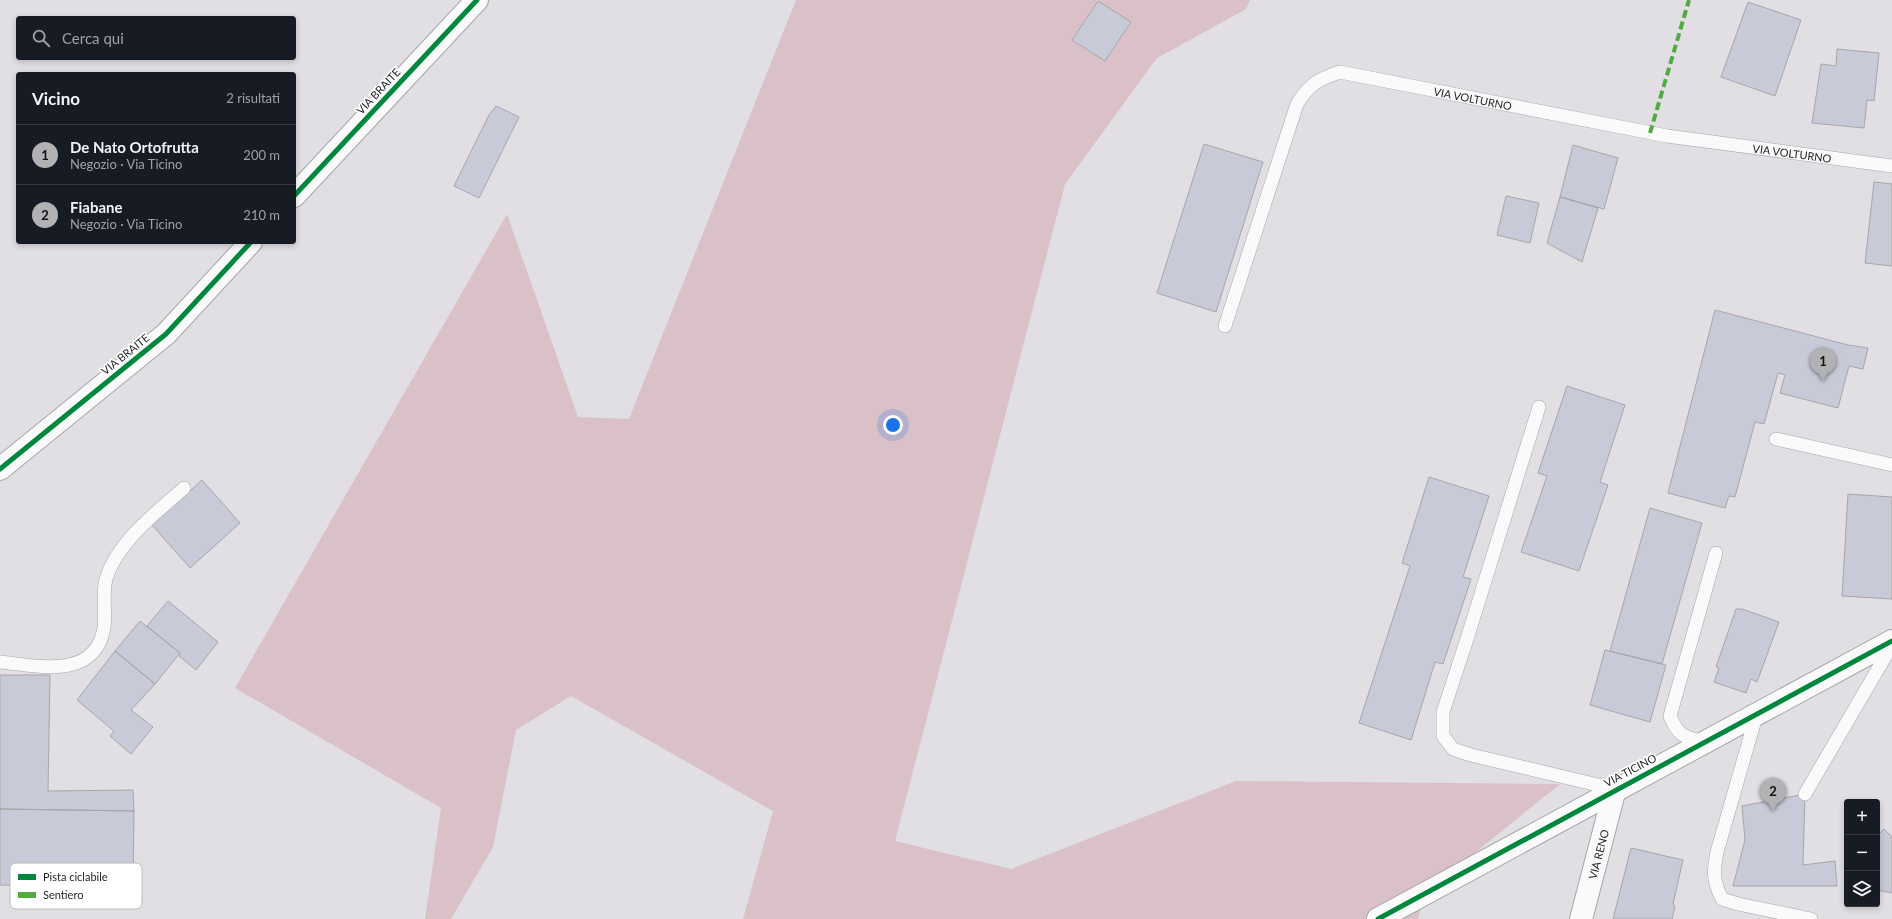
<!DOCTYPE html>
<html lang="it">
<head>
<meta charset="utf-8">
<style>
	:root { --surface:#171b24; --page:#20242c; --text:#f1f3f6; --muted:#9ea1a6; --line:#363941; --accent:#b2b2b5 }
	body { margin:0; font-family:Lato,sans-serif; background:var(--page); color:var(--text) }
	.controls { position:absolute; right:12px; bottom:12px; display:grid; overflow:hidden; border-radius:4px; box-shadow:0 2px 6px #0003 }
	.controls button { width:36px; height:36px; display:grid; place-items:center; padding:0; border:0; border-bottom:1px solid var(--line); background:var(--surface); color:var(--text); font:20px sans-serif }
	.you { position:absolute; left:893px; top:425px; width:14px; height:14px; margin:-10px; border:3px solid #fff; border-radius:50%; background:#1a73e8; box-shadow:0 0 0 6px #1a73e833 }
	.badge { display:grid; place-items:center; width:26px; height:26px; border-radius:50%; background:var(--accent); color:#111; font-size:13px; font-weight:700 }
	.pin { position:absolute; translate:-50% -33px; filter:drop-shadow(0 1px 2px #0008) }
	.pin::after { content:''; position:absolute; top:21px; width:14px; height:12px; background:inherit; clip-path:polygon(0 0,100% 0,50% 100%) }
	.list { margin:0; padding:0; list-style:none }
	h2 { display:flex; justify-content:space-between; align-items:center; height:52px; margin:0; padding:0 16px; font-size:17px }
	h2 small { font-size:13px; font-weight:400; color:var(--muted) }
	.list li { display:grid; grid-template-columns:26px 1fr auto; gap:12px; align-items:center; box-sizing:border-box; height:60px; padding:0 16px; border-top:1px solid var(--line) }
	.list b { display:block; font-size:15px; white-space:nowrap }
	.list p { margin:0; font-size:13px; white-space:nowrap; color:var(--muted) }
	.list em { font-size:13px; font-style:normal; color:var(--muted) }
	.icon { flex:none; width:22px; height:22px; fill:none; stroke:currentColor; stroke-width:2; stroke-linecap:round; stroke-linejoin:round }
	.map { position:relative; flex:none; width:1892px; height:919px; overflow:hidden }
	.search { position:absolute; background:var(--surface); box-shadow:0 2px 6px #0003; left:16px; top:16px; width:280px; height:44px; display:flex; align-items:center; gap:10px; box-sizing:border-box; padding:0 14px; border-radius:4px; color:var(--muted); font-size:15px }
	.panel { position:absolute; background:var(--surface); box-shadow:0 2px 6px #0003; left:16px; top:72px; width:280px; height:172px; border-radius:4px }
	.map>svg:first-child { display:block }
	.green { fill:#dac0c7 }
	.building { fill:#c8cbd7; stroke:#a6a5a9 }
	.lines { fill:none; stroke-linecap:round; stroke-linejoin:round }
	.lane-casing { stroke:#a6a5a8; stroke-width:14 }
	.street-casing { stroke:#a6a5a8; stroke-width:24 }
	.lane { stroke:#fafafb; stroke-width:13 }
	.street { stroke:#fafafb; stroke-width:22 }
	.quiet { stroke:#52aa43; stroke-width:4; stroke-dasharray:8 4; stroke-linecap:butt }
	.cycleway-casing { stroke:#fff; stroke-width:8 }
	.cycleway { stroke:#00873e; stroke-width:5 }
	.labels { text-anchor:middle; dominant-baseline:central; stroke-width:3.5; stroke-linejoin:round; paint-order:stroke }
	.street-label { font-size:11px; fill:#201f22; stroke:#fff }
	.key { fill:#fff; stroke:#bcbcbd; stroke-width:1 }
	.key-label { font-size:11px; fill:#201f22 }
</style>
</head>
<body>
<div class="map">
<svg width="1892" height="919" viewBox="0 0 1892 919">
	<rect width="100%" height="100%" fill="#e1dfe4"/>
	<path class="green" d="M796 0H1250L1246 9 1157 58 1065 184 895 841 1011 869 1236 781 1560 784 1424 894 1418 919H743L773 811 571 696 516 730 493 847 451 919H425L441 808 235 688 507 214 578 417 629 419Z"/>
	<path class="building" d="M1098 1 1131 22 1105 61 1072 40Z
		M1748 2 1801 20 1775 96 1721 77Z
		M1837 49 1879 53 1874 101 1867 100 1864 128 1812 123 1821 64 1836 66Z
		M496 106 519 117 479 198 454 186 489 115Z
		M1204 144 1263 162 1216 312 1157 293Z
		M1573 145 1618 158 1604 209 1560 197Z
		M1874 182 1892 184V266L1865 263Z
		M1506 196 1539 203 1530 243 1497 235Z
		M1560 197 1598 208 1582 262 1547 243Z
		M1715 310 1848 345 1868 348 1863 369 1849 366 1838 408 1780 393 1785 375 1778 373 1764 424 1755 422 1735 497 1729 496 1725 508 1668 493Z
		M1567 386 1625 405 1600 482 1608 485 1579 571 1521 552 1547 476 1538 473Z
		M1429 477 1489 496 1463 577 1471 579 1443 664 1435 662 1411 740 1359 723 1410 566 1402 563Z
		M202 480 240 523 190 568 152 525Z
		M1848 494 1892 497V599L1842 596Z
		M1650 508 1702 523 1662 664 1610 651Z
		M168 601 218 642 196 670 179 656 180 653 147 626Z
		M1736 609H1742L1779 622 1757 682 1751 679 1746 693 1714 682 1719 668 1716 667Z
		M140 621 180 653 155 684 115 651Z
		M1605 650 1666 665 1650 722 1590 705Z
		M115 651 155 684 131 710 153 727 131 754 110 736 114 731 77 700Z
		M0 675H50L48 791 133 790 134 811 0 809Z
		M1805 794 1803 865 1835 861 1837 886H1733L1745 840 1742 806Z
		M0 809 134 811 133 888 0 885Z
		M1884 829 1892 837V893L1877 890V859L1880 856 1877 853V836Z
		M1631 848 1683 860 1673 904 1675 906 1672 919H1613Z"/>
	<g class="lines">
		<defs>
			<g id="lane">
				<path id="s1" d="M1225 326 1297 104C1309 84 1319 79 1340 72L1667 136 1892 166"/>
				<path d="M1539 407 1467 639 1443 712V736L1453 749 1471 755 1615 789"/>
				<path d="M1776 439 1892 465"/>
				<path d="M0 662C38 666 95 680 104 628 106 612 102 595 106 579 117 542 156 513 184 488"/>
				<path d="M1757 713 1717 852C1713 872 1713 881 1722 899L1738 904 1811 919"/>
				<path d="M1704 742C1684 737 1678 736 1670 716L1716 553"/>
				<path d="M1805 794 1892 645"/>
			</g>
			<g id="street">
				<path d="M294 196 477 0"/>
				<path d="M0 469 166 334 251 242"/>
				<path d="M1378 919 1892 641"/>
				<path id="s2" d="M1581 919 1615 789"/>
			</g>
		</defs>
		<use href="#lane" class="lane-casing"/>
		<use href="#street" class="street-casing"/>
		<use href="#lane" class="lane"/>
		<use href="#street" class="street"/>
		<path class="quiet" d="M1650 133 1689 0"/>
		<defs>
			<path id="cycleway" d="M294 196 477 0
				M0 469 166 334 251 242
				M1378 919 1892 641"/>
		</defs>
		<use href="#cycleway" class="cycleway-casing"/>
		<use href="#cycleway" class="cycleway"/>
	</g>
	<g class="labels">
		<g class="street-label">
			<text transform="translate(378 91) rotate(-47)">VIA BRAITE</text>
			<text stroke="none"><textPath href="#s1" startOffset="424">VIA VOLTURNO</textPath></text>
			<text stroke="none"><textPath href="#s1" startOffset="748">VIA VOLTURNO</textPath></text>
			<text transform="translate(125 354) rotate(-39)">VIA BRAITE</text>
			<text transform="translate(1630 770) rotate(-28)">VIA TICINO</text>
			<text stroke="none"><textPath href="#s2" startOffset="67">VIA RENO</textPath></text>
		</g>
	</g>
	<rect x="10" y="863" width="132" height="46" rx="6" class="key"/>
	<rect x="18" y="874" width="18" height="6" fill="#00873e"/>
	<rect x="18" y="892" width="18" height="6" fill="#52aa43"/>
	<g class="key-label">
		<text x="43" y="881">Pista ciclabile</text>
		<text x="43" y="899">Sentiero</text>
	</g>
</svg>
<div class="controls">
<button>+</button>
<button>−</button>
<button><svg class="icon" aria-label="layers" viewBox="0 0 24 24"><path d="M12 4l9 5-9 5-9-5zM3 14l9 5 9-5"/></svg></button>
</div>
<div class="you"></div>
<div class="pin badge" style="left:1823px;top:381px">1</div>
<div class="pin badge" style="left:1773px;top:811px">2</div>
<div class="search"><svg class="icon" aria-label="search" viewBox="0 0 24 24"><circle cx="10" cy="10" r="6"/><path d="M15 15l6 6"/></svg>Cerca qui</div>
<section class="panel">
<h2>Vicino<small>2 risultati</small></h2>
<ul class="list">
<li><span class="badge">1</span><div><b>De Nato Ortofrutta</b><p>Negozio · Via Ticino</p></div><em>200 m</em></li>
<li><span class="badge">2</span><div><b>Fiabane</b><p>Negozio · Via Ticino</p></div><em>210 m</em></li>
</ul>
</section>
</div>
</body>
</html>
